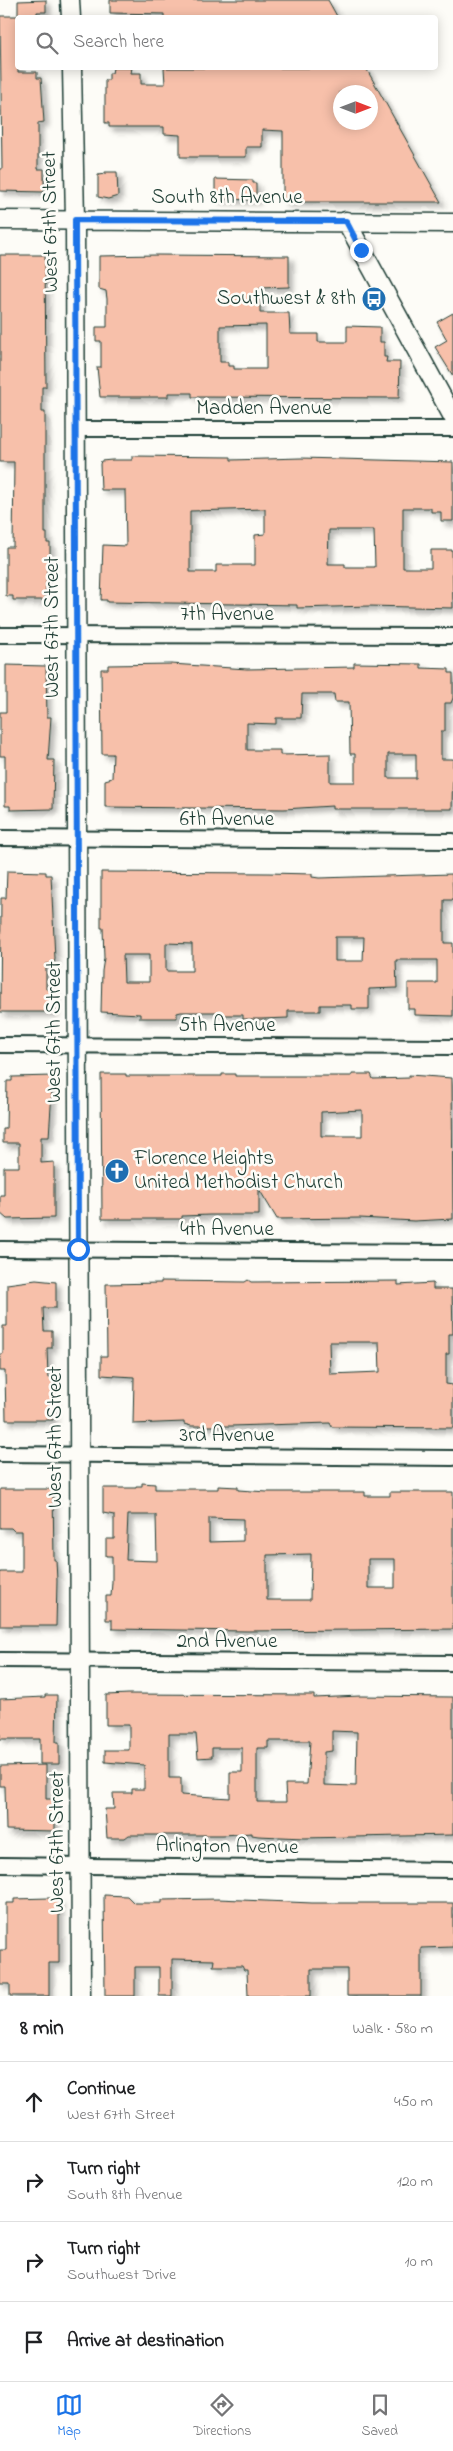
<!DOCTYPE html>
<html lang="en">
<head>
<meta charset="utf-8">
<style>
	:root { --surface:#fff; --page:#f6f6f6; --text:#202124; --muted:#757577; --line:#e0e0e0; --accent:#1a73e8 }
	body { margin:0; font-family:"Indie Flower",sans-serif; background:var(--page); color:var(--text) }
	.compass { position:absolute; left:333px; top:85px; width:45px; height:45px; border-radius:50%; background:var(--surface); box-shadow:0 2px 12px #0003; rotate:90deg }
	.stop { position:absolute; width:15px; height:15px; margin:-11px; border:4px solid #1a73e8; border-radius:50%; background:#fff }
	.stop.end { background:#1a73e8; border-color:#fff; box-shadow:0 1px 5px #0008 }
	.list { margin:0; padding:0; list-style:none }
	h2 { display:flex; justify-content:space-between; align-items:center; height:65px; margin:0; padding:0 20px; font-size:21px }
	h2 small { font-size:16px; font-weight:400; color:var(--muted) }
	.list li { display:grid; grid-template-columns:32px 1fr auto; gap:15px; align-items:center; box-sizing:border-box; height:80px; padding:0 20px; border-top:1px solid var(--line) }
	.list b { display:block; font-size:19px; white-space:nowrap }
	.list p { margin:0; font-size:16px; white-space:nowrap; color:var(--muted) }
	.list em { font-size:16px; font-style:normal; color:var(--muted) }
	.icon { flex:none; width:28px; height:28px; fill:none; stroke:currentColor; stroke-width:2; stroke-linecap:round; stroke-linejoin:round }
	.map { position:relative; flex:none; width:453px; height:1996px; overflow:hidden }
	.search { position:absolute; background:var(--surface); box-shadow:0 2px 12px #0003; left:15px; right:15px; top:15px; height:55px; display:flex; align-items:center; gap:12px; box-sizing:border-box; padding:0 18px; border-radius:5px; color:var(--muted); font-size:19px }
	.sheet { height:385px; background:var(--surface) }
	nav { display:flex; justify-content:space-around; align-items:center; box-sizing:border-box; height:70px; border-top:1px solid var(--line); background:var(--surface); font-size:14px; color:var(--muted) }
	nav a { display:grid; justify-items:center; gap:2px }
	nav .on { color:var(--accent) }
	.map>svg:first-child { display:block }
	.building { fill:#f7c0aa; stroke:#1f3d34; fill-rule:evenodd; filter:url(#shadow) }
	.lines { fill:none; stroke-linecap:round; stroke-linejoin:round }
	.minor-casing { stroke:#1f3d34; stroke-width:18 }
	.tertiary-casing { stroke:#1f3d34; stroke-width:21 }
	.minor { stroke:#fdfcf7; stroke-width:14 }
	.tertiary { stroke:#fdfcf7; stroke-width:18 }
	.route { stroke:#1a73e8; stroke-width:6 }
	.labels { text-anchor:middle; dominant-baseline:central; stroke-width:5; stroke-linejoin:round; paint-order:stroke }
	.street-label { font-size:21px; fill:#1f3d34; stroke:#fdfcf7 }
	.poi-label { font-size:21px; fill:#1f3d34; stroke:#fdfcf7; text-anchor:end }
</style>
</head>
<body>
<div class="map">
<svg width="453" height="1996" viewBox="0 0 453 1996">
	<defs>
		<filter id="shadow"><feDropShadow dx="4.5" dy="4.5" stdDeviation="2.5" flood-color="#0004"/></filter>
	</defs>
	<rect width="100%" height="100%" fill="#fdfcf7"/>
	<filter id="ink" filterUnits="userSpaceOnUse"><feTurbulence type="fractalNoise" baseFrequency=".02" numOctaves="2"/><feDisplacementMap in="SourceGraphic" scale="10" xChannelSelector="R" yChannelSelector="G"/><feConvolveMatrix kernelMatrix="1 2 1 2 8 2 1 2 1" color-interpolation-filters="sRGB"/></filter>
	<g filter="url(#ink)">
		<path class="building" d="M46 0V12H37V18H18V1Z
			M110 0H328L338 18H164V14L110 13Z
			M0 16H18V72H37V78H41L44 122 38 123V169H44V192L0 191V169H2Z
			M113 68H132L131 73H141V84H165L164 68H366L441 202H283V131L262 130V147H246V157H180V135L164 134V127H109V123H105V80H109V73H112ZM340 92H370V122H340Z
			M105 172H117L118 196 108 199 98 197V175L105 174Z
			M215 179 253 180V183H256V200L215 199Z
			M0 255H45L46 387H42V412H45V533H47V543H50V570H47L45 600H13V596H6V547H13L14 462H0Z
			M157 255 289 256V287L260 288V313H289L290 334H318V342H347V326L380 327V342H384V357H387L386 362H400L399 398 192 397V393H168V397H100L97 367H101V341H96V327H107V299L106 291 99 289V256ZM266 325V369H234V366H228V362H220V326Z
			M453 313V376L435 347 447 340 437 322Z
			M132 456 231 457V460L301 458 453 462V521H441V512H431V508H403V568H431V550H452L453 608 369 606 297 608V605L107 602V600H101L103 545 126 546 125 490H101L100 464 101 461 112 460H132ZM265 509V534L255 535V565H216V572H190V511ZM329 530H374L375 567H345V564H328Z
			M354 663 421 664V668L449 669V673H453V698L451 703H445V731H441V759H453L452 809H332V806L284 809 105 807V780L112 778 113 754H102L101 669H108V665L171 664 247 669 354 667ZM302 694H334L335 702H349L350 754H355V782H330V754L280 755V750H247V723L276 724V718H301ZM388 754H416V778H388Z
			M6 665 46 666 47 717H51L48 760H54L53 809 10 810V806H5V756H0V712H6Z
			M7 871 46 872V875H51L55 959 54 964H46V989H54V1012H0L1 898H6Z
			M101 872 268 873 312 874V877L319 878 452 874 453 900H444V943H453V1016L415 1015V1009H408V983H437V960H396L397 988 369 989V1009H352V1005H320V1011H288V1018L262 1019H243V1015H223V1012H181L177 1013V1018H140V1014L101 1012 102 971 104 958 103 928H101ZM335 937H364L363 961H335ZM166 943 192 944V971H166ZM123 955H149V982H124Z
			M101 1074H126V1076H222V1074H235V1076H352V1074H371L373 1079 409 1078V1075L452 1078 453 1219 414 1221 360 1218 277 1219 259 1189V1215H210L182 1216V1219H102ZM362 1110V1136H321V1112Z
			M53 1076 49 1137H41V1163L54 1162V1218L7 1219 0 1213V1195H4V1167H19V1143H3V1129H6L7 1081H12V1077Z
			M36 1280 56 1282V1308H43L44 1331H52V1348H47L48 1377H53V1420H6L5 1371H0V1354H3V1326H7V1284Z
			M248 1280 251 1282 398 1281V1285L433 1283V1289H452L453 1334H449V1354H446V1384L453 1385V1428L332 1427 330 1423 231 1426H191L184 1424V1422L133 1424 134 1377 101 1375V1356H107L106 1284 161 1283V1281L245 1282ZM329 1342H379L380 1372 330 1374Z
			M142 1483 155 1484V1489H218V1486L238 1487V1490L267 1492H365V1496H390V1492H453V1629L247 1631 112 1629V1620H106V1596H111L112 1582V1556H106V1539H114V1515L103 1513V1488H136V1486H142ZM128 1515H156L157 1561 126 1560ZM209 1518 243 1519V1541L209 1542ZM311 1554 310 1600H267V1555ZM368 1559H395V1588H368Z
			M0 1489H53L54 1560H56L57 1581 56 1626H0V1572H22V1531H14L11 1528H0Z
			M129 1694 314 1695V1698L360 1696 453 1697V1835L304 1838 258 1836 252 1835V1833L223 1835H129L125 1838H107L105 1809H114L113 1793H132V1789H144V1765L105 1762V1750H129V1725H106V1695ZM332 1731 357 1732 356 1786 324 1785V1752L332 1751ZM169 1734H196L198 1758 212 1757V1748H242V1772H230V1798L181 1795V1778H169ZM268 1741H310L307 1784H285L286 1802H257V1748H268Z
			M45 1695H57L56 1742H59V1764H40V1739H0V1699L45 1697Z
			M46 1765V1799H55V1831L6 1830 5 1786H0V1766Z
			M104 1895 127 1896 134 1903H162V1900L218 1899 312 1903H453V1947L421 1948V1996H347V1969H311V1996H248L247 1970H244L242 1966H213L214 1960 172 1959V1996H159V1967H135V1996H105Z
			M49 1898 59 1900V1963H49V1996H10V1984H0V1950H6V1903H14V1899Z"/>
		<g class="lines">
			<defs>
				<path id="minor" d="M75 429H453
					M0 635 453 636
					M0 838 453 841
					M0 1045 453 1047
					M0 1249 453 1252
					M0 1454 453 1458
					M0 1660 453 1663
					M0 1865 453 1870"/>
				<path id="tertiary" d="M70 0 71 18
					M72 68 75 220 81 1996
					M0 220 453 223
					M346 221 453 417"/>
			</defs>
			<use href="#minor" class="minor-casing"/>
			<use href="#tertiary" class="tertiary-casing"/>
			<use href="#minor" class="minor"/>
			<use href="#tertiary" class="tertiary"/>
		</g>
	</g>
	<g class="lines" filter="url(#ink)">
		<path class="route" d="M78 1249 75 220 346 221 361 250"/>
	</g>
	<defs>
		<symbol id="bus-disc" viewBox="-11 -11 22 22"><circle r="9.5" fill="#1f6fb2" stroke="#fdfcf7"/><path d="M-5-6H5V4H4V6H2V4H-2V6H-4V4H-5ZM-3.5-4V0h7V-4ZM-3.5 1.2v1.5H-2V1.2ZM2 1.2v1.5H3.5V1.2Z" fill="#fff"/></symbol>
		<symbol id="church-disc" viewBox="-11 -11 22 22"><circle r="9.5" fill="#1f6fb2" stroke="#fdfcf7"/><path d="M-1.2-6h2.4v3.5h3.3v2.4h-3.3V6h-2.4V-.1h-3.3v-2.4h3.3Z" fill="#fff"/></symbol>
	</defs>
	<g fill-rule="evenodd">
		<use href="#bus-disc" x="360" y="285" width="28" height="28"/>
		<use href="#church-disc" x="103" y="1157" width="28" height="28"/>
	</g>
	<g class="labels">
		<g class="street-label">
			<text x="227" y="198">South 8th Avenue</text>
			<text transform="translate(51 222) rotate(-91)">West 67th Street</text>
			<text x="264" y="409">Madden Avenue</text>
			<text x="227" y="615">7th Avenue</text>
			<text transform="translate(53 627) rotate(-90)">West 67th Street</text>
			<text x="227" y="820">6th Avenue</text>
			<text x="227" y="1026">5th Avenue</text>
			<text transform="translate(55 1032) rotate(-90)">West 67th Street</text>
			<text x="227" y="1230">4th Avenue</text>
			<text x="227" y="1436">3rd Avenue</text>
			<text transform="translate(56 1437) rotate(-90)">West 67th Street</text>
			<text x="227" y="1642">2nd Avenue</text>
			<text transform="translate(58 1842) rotate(-90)">West 67th Street</text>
			<text transform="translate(227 1847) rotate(1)">Arlington Avenue</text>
		</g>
		<g class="poi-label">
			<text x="356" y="299">Southwest &amp; 8th</text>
			<text x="134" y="1159" text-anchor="start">Florence Heights<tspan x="134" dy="24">United Methodist Church</tspan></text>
		</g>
	</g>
</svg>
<svg class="compass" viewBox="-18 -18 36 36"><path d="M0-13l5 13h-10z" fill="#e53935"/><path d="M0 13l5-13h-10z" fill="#757577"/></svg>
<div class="stop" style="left:78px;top:1249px"></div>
<div class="stop end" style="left:361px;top:250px"></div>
<div class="search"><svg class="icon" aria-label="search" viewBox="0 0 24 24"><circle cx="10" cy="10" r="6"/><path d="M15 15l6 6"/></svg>Search here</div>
</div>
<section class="sheet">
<h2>8 min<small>Walk · 580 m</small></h2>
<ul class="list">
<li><svg class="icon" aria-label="ahead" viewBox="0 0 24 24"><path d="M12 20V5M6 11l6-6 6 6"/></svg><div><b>Continue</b><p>West 67th Street</p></div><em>450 m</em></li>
<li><svg class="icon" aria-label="right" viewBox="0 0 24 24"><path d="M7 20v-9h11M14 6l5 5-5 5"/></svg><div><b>Turn right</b><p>South 8th Avenue</p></div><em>120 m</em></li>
<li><svg class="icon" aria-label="right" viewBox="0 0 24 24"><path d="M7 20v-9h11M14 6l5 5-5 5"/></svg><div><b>Turn right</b><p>Southwest Drive</p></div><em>10 m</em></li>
<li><svg class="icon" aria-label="arrive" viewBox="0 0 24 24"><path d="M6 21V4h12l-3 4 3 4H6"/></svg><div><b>Arrive at destination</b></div></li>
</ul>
</section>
<nav>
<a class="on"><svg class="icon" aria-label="map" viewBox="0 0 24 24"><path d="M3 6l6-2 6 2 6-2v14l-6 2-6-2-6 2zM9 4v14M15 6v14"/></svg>Map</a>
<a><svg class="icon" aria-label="directions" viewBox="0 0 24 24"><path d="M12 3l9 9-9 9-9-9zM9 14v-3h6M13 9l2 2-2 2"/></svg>Directions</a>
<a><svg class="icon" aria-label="saved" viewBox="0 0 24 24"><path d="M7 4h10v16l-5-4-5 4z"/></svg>Saved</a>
</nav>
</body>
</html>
